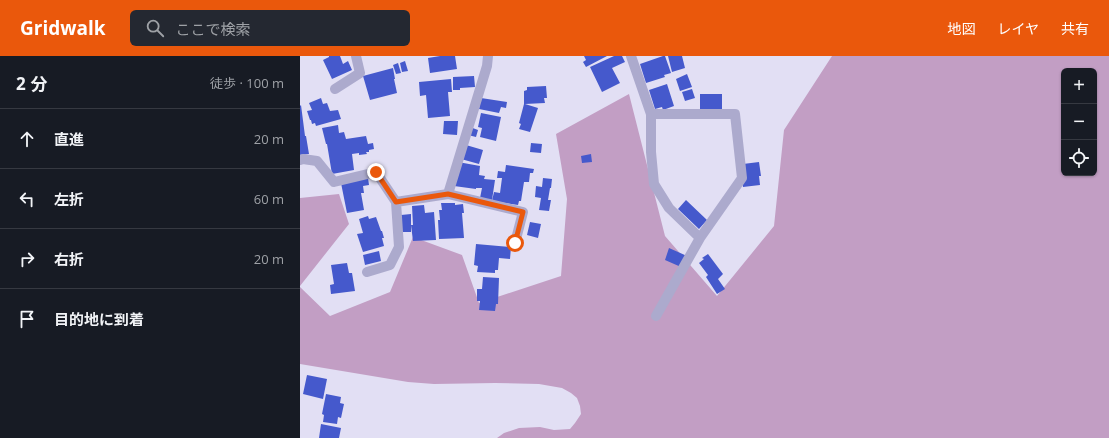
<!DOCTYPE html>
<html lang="ja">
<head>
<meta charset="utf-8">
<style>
	:root { --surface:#171b24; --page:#242831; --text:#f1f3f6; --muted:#9ea1a6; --line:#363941; --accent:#ea580c }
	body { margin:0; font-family:"Open Sans","Noto Sans JP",sans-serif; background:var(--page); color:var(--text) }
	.controls { position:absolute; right:12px; top:12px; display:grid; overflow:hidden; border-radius:6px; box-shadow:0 1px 3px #0004 }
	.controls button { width:36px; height:36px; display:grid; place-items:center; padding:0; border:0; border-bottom:1px solid var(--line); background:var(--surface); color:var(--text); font:20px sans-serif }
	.stop { position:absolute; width:12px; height:12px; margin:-9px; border:3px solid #ea580c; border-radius:50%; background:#fff }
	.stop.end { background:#ea580c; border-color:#fff; box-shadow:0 1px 4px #0008 }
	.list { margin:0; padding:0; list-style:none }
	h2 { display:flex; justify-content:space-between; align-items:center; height:52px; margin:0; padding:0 16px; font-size:17px }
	h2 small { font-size:13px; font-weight:400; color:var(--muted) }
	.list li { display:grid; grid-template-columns:26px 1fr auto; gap:12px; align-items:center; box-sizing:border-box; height:60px; padding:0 16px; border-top:1px solid var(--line) }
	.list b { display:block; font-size:15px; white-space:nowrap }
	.list em { font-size:13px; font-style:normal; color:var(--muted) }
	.icon { flex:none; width:22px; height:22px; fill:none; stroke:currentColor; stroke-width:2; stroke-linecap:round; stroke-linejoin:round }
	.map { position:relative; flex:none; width:809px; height:382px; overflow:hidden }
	header { display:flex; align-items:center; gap:24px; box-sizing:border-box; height:56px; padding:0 20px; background:var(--accent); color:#fff }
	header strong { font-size:19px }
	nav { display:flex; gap:22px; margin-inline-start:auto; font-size:14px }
	.search { width:280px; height:36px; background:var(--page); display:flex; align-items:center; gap:10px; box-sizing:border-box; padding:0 14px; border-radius:6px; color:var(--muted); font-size:15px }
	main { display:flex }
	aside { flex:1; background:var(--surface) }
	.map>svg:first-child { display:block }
	.green { fill:#c29ec4; fill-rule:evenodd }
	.building { fill:#4559cc }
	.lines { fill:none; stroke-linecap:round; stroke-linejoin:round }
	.street { stroke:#acaacd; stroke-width:10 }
	.route { stroke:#ea580c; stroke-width:5 }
</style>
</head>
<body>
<header>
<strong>Gridwalk</strong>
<div class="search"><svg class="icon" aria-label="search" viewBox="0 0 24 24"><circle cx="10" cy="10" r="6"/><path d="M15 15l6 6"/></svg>ここで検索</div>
<nav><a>地図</a><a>レイヤ</a><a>共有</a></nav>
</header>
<main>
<aside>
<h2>2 分<small>徒歩 · 100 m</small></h2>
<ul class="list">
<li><svg class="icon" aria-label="ahead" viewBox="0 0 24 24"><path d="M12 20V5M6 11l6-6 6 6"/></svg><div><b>直進</b></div><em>20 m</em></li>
<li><svg class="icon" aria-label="left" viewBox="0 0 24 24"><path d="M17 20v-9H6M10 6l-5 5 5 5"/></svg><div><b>左折</b></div><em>60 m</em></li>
<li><svg class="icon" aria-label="right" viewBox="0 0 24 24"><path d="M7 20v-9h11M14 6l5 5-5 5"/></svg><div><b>右折</b></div><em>20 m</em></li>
<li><svg class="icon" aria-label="arrive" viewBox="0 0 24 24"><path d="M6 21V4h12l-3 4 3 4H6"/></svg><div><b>目的地に到着</b></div></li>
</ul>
</aside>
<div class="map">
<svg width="809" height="382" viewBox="0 0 809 382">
	<rect width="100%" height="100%" fill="#e2dff4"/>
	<path class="green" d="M532 0H809V382H197L204 377 219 372 240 371 254 374 270 373 275 367 281 358 280 350 277 342 271 337 262 332 239 328 195 327 134 328 108 326 0 308V231L30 260 90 236 113 181 162 199 179 247 261 220 267 143 256 78 329 38 365 180 417 240 474 170 484 74ZM764 15H794V117H764Z
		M39 138 49 168 0 230V142Z"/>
	<path class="building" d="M29 0H40L43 8 48 5 52 14 32 23 23 4 29 1Z
		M140 0H155L157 13 130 17 128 2Z
		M284 0H307L286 11 283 6 286 4Z
		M314 0H322L325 6 312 12 320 27 302 36 290 11Z
		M363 0H365L371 17 364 19 365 21 346 27 340 8Z
		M368 0H382L385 12 372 16Z
		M105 5 108 15 102 16 100 7Z
		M98 7 101 17 96 18 93 9Z
		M93 12 95 23H94L97 37 70 44 63 20Z
		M387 18 392 31 380 35 376 23Z
		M174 20 175 31 160 32V34H153V21Z
		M151 23 152 36H148L150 60 128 62 126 39 120 40 119 26Z
		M367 28 374 50 363 54 362 51 355 53 349 34Z
		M246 30 247 42H244L245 47 225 48 238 52 230 76 219 73 221 68 219 67 224 48V35L227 34V31Z
		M392 33 395 42 385 45 382 36Z
		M400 38H422V53H400Z
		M21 42 23 48 27 47 30 55 38 54 41 63 16 70 15 67 12 68 11 64H10L7 55 12 54 9 47Z
		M181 42 207 46 206 52 201 51 199 57 179 53Z
		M1 49 5 80H6L9 98 0 99V50Z
		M181 57 201 61 196 85 180 81 182 72 178 71Z
		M144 65H158L157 79 143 78Z
		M38 69 39 77 44 76 46 83 66 80 68 88 73 87 74 93 69 94V96H66L67 98 59 99V97L52 98 54 114 32 118 27 88H26L22 72Z
		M170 71 178 74 176 81 168 79Z
		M231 87 242 88 241 97 230 96Z
		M166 89 183 94 179 108 161 103Z
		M291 98 292 106 282 107 281 100Z
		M158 106 180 110 179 119 185 120 184 123 195 124 192 144 180 142 182 132H176V133L154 130Z
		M459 106 461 120H459L460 129 443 131 442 123 443 108Z
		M206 109 234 113 233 117H230L229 126H224L221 145H219L218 149 192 145 194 136 200 137 202 122H197L198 115 205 116Z
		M68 122 69 129 63 130 64 137H61L64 154 47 157 41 127Z
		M243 122 252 123 251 132H250L248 144H251L249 155 239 154 241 142 235 141 236 130 242 131Z
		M386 144 407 164 399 173 378 153Z
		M141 147H155V149L163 148 164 157H162L164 182 139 183 138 164H140L139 154H142Z
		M124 149 125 157 134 156 136 184 113 185 111 169H113L112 150Z
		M111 158V176H101V159Z
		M68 160 69 163 76 161 81 175H82L84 182H82L84 190 63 196 57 178 63 177 59 163Z
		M230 166 241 168 238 182 227 179Z
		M176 188 211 191 210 203 199 202 198 214H195V217L177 216 178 210 174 209Z
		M369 192 387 200 381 211 365 204Z
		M79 195 81 205 65 209 63 199Z
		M408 198 423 218 418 223 425 233 417 238 406 221 408 219 399 207 404 203 402 202Z
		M47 207 49 217H52L55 235 31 238 30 229 34 228 31 209Z
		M183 221 199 222 198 248H196L195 255 179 254 180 245H177V233H182Z
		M7 319 27 323 23 343 3 338Z
		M26 338 41 341 40 347 44 348 41 362 38 361 37 368 23 366 24 359 22 358Z
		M21 368 41 372 39 382H19Z"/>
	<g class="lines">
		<path class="street" d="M331 0 351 58V96L354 128 369 152 400 182 356 260
			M35 33 60 17 56 0
			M351 58H435L442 122 400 182
			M0 104 3 103 17 105 34 126 76 116 96 146 99 191 90 209 67 216
			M148 138 187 10 188 0
			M96 146 148 138 223 156 215 187"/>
	</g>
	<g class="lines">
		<path class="route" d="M76 116 96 146 148 138 223 156 215 187"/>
	</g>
</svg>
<div class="controls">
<button>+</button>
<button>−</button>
<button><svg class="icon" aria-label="locate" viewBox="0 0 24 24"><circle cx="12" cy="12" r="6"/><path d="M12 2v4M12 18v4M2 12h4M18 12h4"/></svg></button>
</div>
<div class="stop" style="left:215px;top:187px"></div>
<div class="stop end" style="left:76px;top:116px"></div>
</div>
</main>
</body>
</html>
